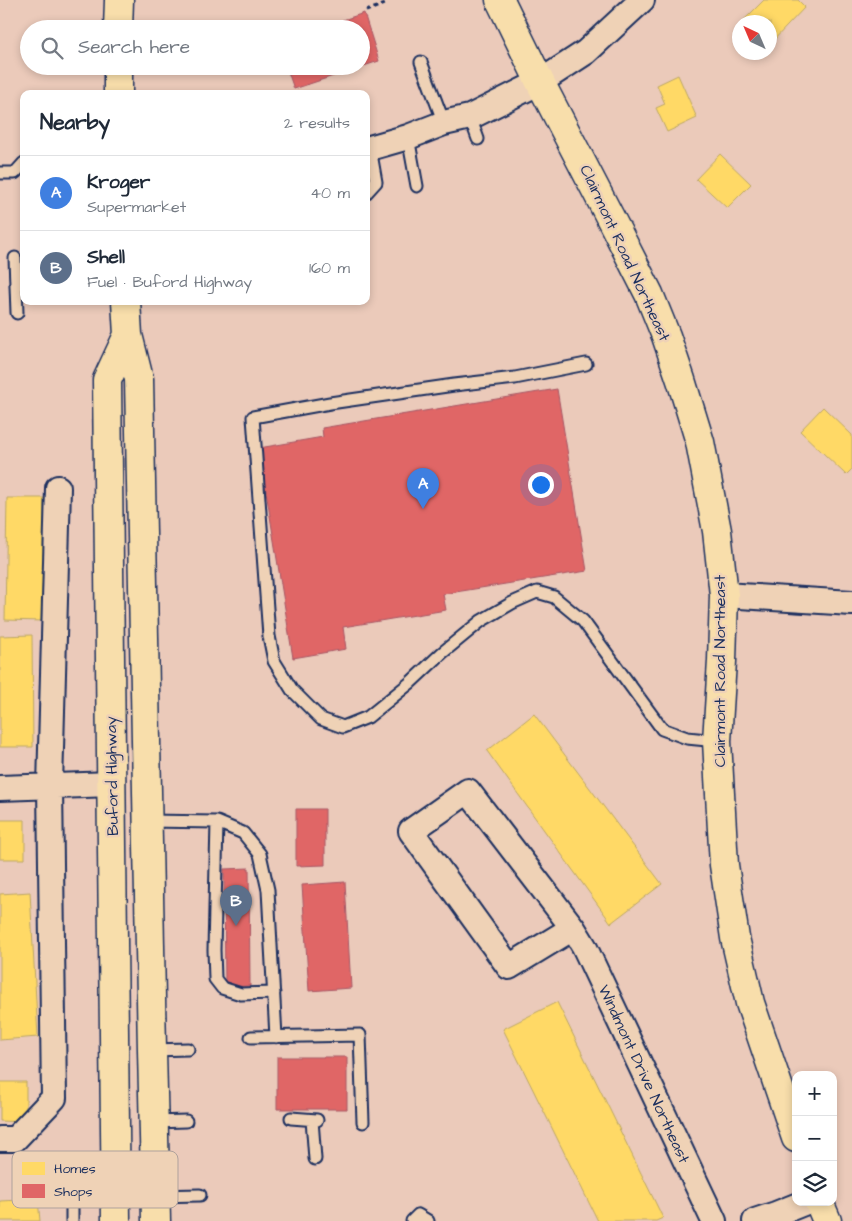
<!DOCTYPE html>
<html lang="en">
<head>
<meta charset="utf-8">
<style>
	:root { --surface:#fff; --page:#f2f2f3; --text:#1f2937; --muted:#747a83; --line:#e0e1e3; --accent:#db2777 }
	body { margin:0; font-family:"Architects Daughter",sans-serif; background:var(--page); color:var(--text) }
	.controls { position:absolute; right:15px; bottom:15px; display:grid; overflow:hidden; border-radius:10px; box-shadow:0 2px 8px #0003 }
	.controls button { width:45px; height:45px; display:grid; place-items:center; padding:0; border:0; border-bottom:1px solid var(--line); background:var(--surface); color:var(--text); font:25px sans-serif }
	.compass { position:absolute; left:732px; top:15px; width:45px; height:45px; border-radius:50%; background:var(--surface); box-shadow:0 2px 8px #0003; rotate:316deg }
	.you { position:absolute; left:540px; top:484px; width:18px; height:18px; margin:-12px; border:4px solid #fff; border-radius:50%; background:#1a73e8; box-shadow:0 0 0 8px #1a73e833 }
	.badge { display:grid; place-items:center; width:32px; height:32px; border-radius:50%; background:var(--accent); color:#fff; font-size:16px; font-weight:700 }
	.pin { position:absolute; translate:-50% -41px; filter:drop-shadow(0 1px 2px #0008) }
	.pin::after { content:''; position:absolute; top:26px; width:18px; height:15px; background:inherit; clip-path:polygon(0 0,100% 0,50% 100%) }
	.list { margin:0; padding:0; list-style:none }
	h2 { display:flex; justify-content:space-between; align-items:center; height:65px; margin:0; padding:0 20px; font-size:21px }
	h2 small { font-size:16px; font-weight:400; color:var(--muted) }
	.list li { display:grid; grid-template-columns:32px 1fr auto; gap:15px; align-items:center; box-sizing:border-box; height:75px; padding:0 20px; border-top:1px solid var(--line) }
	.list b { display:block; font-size:19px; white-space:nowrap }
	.list p { margin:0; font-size:16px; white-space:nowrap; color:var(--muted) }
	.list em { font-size:16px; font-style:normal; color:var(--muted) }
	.icon { flex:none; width:28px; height:28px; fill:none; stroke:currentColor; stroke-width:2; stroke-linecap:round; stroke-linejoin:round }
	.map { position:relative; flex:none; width:852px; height:1221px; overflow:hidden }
	.search { position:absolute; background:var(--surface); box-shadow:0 2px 8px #0003; left:20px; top:20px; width:350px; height:55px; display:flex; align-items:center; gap:12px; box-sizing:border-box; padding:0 18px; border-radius:28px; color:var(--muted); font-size:19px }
	.panel { position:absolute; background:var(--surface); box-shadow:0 2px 8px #0003; left:20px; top:90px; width:350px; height:215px; border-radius:10px }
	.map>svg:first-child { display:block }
	.homes { fill:#ffd966; stroke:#bba664 }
	.shops { fill:#e06666; stroke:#a55664 }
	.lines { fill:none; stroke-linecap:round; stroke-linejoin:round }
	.lane-casing { stroke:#1b2f5e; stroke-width:15 }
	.street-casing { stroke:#1b2f5e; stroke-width:28 }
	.primary-casing { stroke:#1b2f5e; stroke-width:31 }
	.path { stroke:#1b2f5e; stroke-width:3; stroke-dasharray:4 4; stroke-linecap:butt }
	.lane { stroke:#efd2b6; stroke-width:11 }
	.street { stroke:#efd2b6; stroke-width:24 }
	.primary { stroke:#f8deab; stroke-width:28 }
	.labels { text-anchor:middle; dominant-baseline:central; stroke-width:5; stroke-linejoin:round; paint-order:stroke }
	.street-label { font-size:16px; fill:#1b2f5e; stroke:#efd2b6 }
	.key { fill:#efd2b6; stroke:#afa19c; stroke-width:1 }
	.key-label { font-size:14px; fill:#1b2f5e }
</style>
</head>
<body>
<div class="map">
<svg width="852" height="1221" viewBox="0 0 852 1221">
	<rect width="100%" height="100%" fill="#ebcaba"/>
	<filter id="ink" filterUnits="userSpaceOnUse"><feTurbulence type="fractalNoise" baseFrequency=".02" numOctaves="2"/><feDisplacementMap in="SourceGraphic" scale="10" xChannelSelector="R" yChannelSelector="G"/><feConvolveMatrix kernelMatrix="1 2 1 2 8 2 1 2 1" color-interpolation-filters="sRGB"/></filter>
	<g filter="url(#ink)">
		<path class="homes" d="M764 0H798L805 7 770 44V22H742Z
			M678 75 697 118 667 132 656 108 665 104 657 85Z
			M720 154 751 184 727 208 696 179Z
			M823 407 852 435V469L846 475 800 431Z
			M7 498H44L42 621 5 620Z
			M32 635 33 747H0V636Z
			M534 714 662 884 611 923 487 751Z
			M0 820H25V859H0Z
			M30 892 38 1037 0 1040V894Z
			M557 1002 663 1218 656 1221H598L503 1029Z
			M0 1082H26V1122L0 1121Z
			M38 1199 40 1221H0V1201Z"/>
		<path class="shops" d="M364 13 379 61 294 89 286 66H361V29H316Z
			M557 389 587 571 443 594 446 610 343 627 346 649 293 658 259 448 323 437 322 428Z
			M296 809H325V865L296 866Z
			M249 868 250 986 225 987 224 869Z
			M345 882 351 988 309 991 302 885Z
			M277 1057H347V1109H277Z"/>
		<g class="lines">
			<defs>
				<path id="lane" d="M421 62 444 123
					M470 117 478 139
					M408 137 417 186
					M0 173H15L24 163
					M366 193 376 182 370 148
					M15 258 17 313
					M586 364 515 378 454 385 330 403 253 417 269 636 274 661 292 690 321 719 343 727 368 717 410 683 442 653 481 621 512 603 537 592 554 597 583 621 662 729 687 738 717 741
					M148 821 217 822 243 833 260 854 268 890 276 1037
					M217 822 214 950 215 979 222 988 241 994 274 993
					M251 1037 360 1035 363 1122
					M152 1050 188 1049
					M291 1118 317 1120
					M312 1120 315 1159
					M154 1122 186 1121
					M156 1196 200 1195
					M72 1221V1190L116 1185
					M412 1221 418 1215 428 1221"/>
				<path id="street" d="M366 149 408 137 444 123 470 117 540 82 586 52 642 0
					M724 595 852 603
					M0 788 112 784
					M573 928 509 967 411 831 468 791 573 928 584 946 714 1221
					M0 1139H15L54 1098 50 786 58 488
					M755 1221 776 1214 806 1202"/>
				<path id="primary" d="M500 0 540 82 614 225 649 294 666 336 681 380 700 442 717 531 724 595 722 661 717 741 724 865 735 938 750 1003 796 1138
					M118 29 119 0
					M118 94V66
					M126 301 128 335 139 379 152 1050 156 1221
					M819 1202 827 1221
					M116 1221 107 380 128 335"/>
			</defs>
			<use href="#lane" class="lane-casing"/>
			<use href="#street" class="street-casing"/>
			<use href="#primary" class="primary-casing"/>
			<path class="path" d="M366 11 388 3"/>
			<use href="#lane" class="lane"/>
			<use href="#street" class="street"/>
			<use href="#primary" class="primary"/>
		</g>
	</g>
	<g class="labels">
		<g class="street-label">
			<text transform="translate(625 253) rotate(65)">Clairmont Road Northeast</text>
			<text transform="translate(720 671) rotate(-90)">Clairmont Road Northeast</text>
			<text transform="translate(112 776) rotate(-91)">Buford Highway</text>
			<text transform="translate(644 1074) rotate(65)">Windmont Drive Northeast</text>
		</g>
	</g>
	<rect x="12" y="1151" width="166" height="57" rx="8" class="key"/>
	<rect x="22" y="1162" width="23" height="13" fill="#ffd966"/>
	<rect x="22" y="1184" width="23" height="14" fill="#e06666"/>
	<g class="key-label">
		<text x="54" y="1173">Homes</text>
		<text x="54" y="1196">Shops</text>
	</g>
</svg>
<div class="controls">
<button>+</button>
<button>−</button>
<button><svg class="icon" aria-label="layers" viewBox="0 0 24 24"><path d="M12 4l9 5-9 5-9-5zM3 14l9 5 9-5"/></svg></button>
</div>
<svg class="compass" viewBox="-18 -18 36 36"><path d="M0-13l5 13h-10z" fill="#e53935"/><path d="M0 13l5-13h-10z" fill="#747a83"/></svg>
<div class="you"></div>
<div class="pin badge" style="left:423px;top:509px;background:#3f7fe0">A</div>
<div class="pin badge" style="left:236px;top:926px;background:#5c6f8a">B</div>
<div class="search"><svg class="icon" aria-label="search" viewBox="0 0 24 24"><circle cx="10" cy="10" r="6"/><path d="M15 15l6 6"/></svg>Search here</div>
<section class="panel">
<h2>Nearby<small>2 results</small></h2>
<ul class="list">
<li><span class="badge" style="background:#3f7fe0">A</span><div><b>Kroger</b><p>Supermarket</p></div><em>40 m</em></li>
<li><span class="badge" style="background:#5c6f8a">B</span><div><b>Shell</b><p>Fuel · Buford Highway</p></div><em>160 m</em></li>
</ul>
</section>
</div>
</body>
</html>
